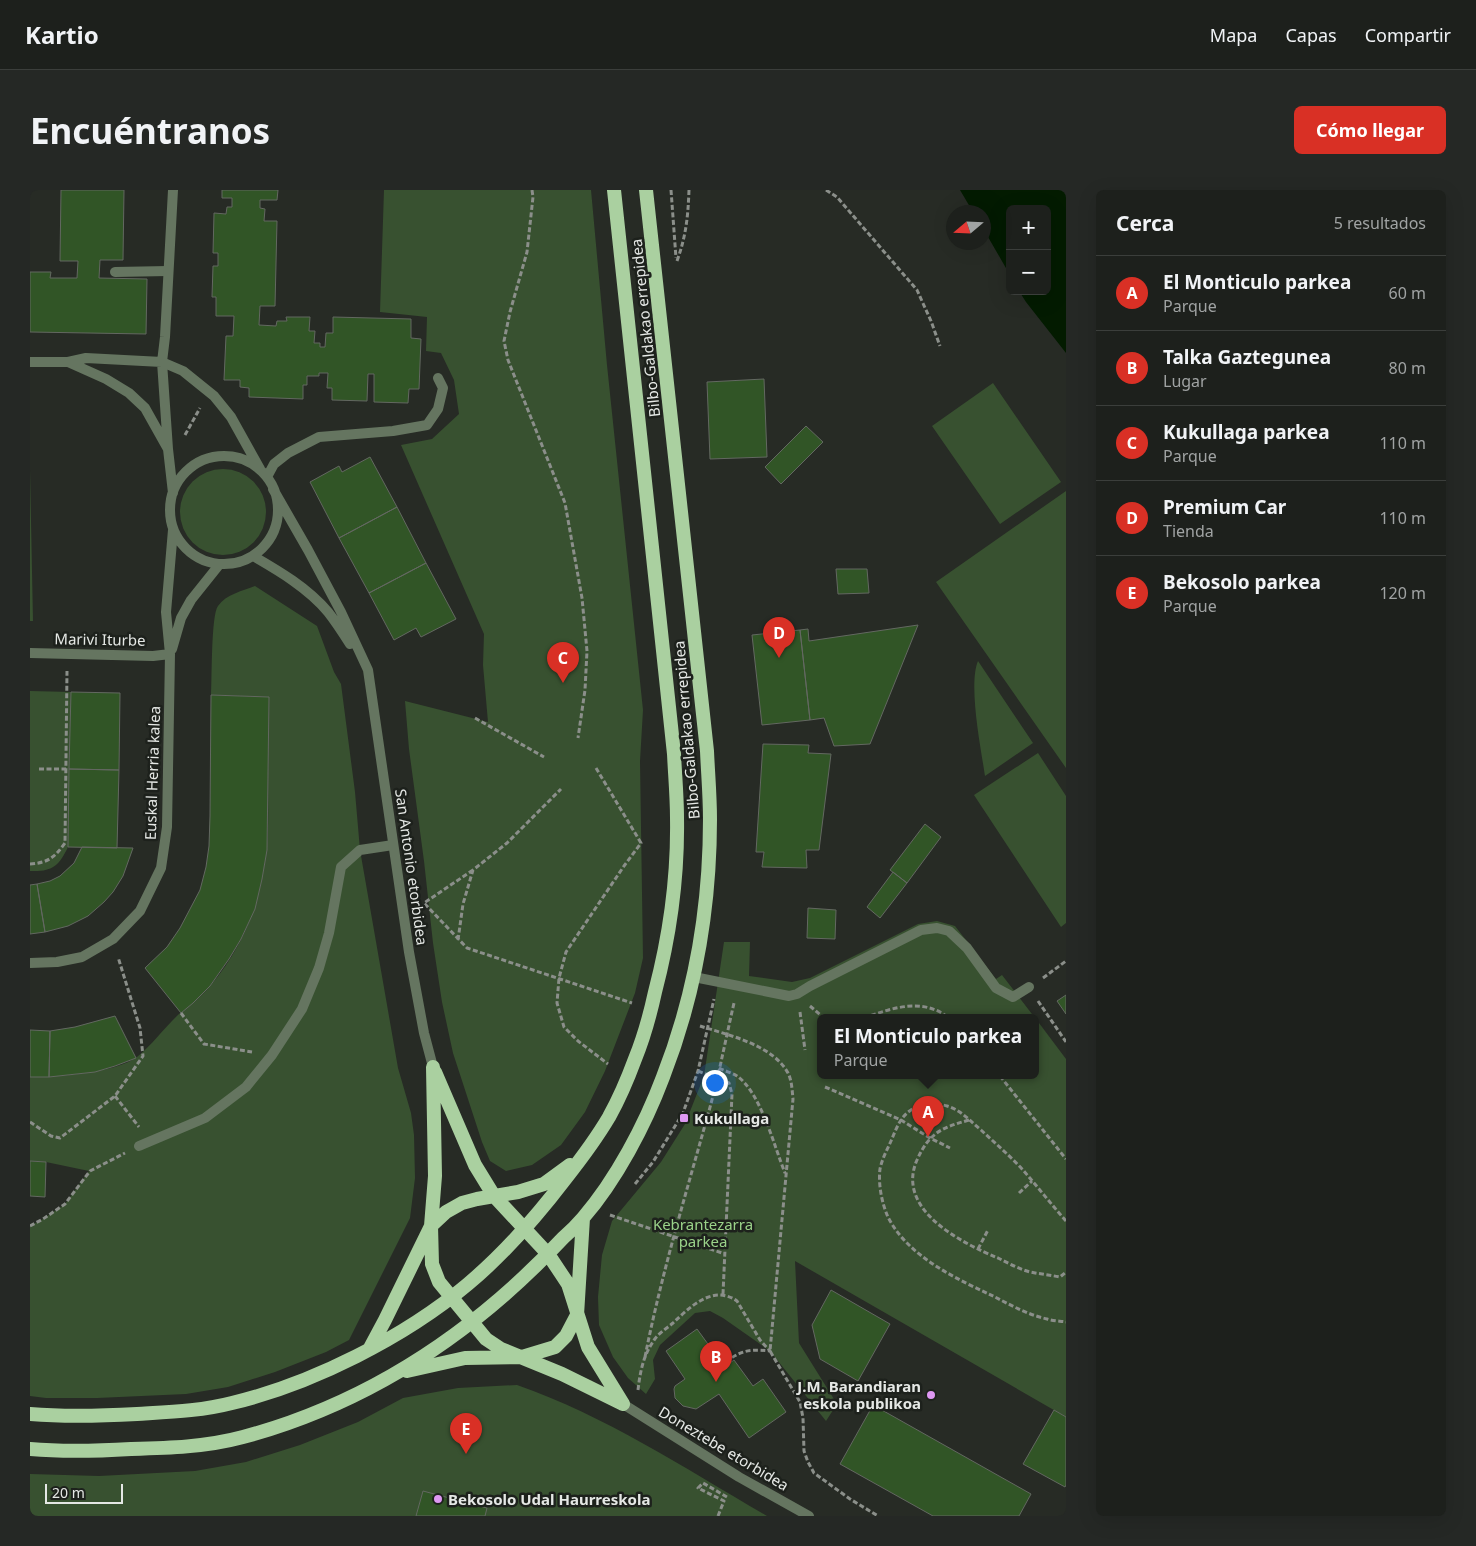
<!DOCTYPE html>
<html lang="es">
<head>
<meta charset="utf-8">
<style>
	:root { --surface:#1d201c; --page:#252825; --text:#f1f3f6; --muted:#a0a3a3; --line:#3b3e3b; --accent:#d93025 }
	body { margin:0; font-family:"Noto Sans",sans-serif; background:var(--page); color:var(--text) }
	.controls { position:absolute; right:15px; top:15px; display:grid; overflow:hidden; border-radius:8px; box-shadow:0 5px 20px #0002 }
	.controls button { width:45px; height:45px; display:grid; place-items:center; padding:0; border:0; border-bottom:1px solid var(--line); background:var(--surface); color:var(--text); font:25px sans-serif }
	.compass { position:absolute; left:916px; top:15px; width:45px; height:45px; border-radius:50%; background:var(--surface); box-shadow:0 5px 20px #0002; rotate:251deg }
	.scale { position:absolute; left:15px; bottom:12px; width:78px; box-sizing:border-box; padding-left:5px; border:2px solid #e5e8e5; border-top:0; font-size:14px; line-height:18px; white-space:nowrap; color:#e5e8e5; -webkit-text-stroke:4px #1d211c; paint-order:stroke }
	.you { position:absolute; left:684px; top:892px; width:18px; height:18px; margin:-12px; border:4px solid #fff; border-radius:50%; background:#1a73e8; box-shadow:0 0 0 8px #1a73e833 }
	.badge { display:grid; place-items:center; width:32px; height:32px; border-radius:50%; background:var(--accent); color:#fff; font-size:16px; font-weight:700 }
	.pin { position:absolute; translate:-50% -41px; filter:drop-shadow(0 1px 2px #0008) }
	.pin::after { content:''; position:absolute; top:26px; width:18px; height:15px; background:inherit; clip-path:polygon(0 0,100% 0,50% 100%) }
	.popup { position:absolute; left:787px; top:824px; width:222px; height:65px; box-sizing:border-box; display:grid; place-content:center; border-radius:8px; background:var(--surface); filter:drop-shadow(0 1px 4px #0005); font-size:16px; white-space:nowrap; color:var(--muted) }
	.popup b { font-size:19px; color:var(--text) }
	.popup::after { content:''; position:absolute; left:50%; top:100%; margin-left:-10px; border:10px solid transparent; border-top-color:var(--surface) }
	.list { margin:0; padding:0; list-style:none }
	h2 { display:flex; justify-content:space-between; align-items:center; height:65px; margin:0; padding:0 20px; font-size:21px }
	h2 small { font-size:16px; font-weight:400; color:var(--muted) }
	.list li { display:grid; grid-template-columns:32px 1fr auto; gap:15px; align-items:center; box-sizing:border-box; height:75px; padding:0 20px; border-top:1px solid var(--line) }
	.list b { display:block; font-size:19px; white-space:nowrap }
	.list p { margin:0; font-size:16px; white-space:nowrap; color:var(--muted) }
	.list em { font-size:16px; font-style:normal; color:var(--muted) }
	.map { position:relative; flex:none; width:1036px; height:1326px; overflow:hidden; border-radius:8px }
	header { display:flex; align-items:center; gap:30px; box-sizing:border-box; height:70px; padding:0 25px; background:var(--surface); border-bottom:1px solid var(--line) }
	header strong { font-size:24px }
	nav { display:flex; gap:28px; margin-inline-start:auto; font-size:18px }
	.intro { display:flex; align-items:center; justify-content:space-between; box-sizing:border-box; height:120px; padding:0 30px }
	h1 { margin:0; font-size:35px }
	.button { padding:12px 22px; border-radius:8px; background:var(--accent); color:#fff; font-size:18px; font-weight:700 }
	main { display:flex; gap:30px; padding:0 30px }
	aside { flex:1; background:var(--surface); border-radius:8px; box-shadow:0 5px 20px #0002 }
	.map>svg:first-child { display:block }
	.green { fill:#385130 }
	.water { fill:#031b00 }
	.building { fill:#315526; stroke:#636861 }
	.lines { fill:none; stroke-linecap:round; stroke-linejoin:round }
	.path { stroke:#8b8f8a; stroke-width:3; stroke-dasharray:5 2.5; stroke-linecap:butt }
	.service { stroke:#657560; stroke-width:10 }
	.minor { stroke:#657560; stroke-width:10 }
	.trunk { stroke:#aad0a0; stroke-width:14 }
	.poi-dot { fill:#de98f2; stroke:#1d211c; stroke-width:2 }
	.labels { text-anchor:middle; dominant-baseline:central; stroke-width:5; stroke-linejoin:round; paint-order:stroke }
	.street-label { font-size:15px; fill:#e5e8e5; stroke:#1d211c }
	.poi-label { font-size:15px; font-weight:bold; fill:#e5e8e5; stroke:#1d211c; text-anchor:start }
	.park-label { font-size:15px; fill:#9ad289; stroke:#1d211c }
</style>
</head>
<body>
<header>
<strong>Kartio</strong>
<nav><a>Mapa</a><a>Capas</a><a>Compartir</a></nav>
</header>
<div class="intro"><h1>Encuéntranos</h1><a class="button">Cómo llegar</a></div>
<main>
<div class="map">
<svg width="1036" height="1326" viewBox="0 0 1036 1326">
	<rect width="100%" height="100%" fill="#272b25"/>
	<path class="green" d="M354 0H561L577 175 613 520 610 571 613 768 605 803 575 881 555 922 531 955 502 975 476 981 460 971 452 952 423 863 412 812 403 753 394 671 379 559 375 511 458 532 453 475 454 444 371 255 402 249 429 224 424 190 411 163 396 161 397 127 350 122Z
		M963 193 1031 292 970 334 902 236Z
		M150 322a43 43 0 1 1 86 0a43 43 0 1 1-86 0Z
		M0 280 3 431H0Z
		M1036 301V578L906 392Z
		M225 396 287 436 304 482 311 494 325 602 330 660 368 878 381 923 384 945 385 988 380 1028 319 1150 296 1162 245 1182 198 1197 156 1204 67 1208H16L0 1206V1036L13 1029 35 1014 59 981 16 972 0 971V887C27 887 85 883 107 867 122 855 135 837 149 824 160 815 171 807 180 796 213 758 231 711 236 662 239 641 238 619 238 598 238 567 238 537 239 507L181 505C182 490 181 425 188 416 196 404 213 401 225 396Z
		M948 471 1003 553 955 586C951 559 938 495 948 471Z
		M0 501 41 502 38 657C29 676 22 682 0 681Z
		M1008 563 1036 606V733L1031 737 944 605Z
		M907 731 925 736 966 789 972 785 1005 828H790V886H1006V829L1036 869V1227L765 1071 769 1153 807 1214 796 1231 740 1161 693 1128 680 1121 665 1123 630 1155 623 1170 625 1189 616 1204 598 1188 583 1167 569 1135 568 1107 572 1065 582 1031 631 972 655 934 674 886 694 752H720L719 786 762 792 780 788 888 734Z
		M487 1195C576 1226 656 1279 737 1326H0V1284L69 1286 165 1281 216 1272 270 1255 328 1232 373 1208 428 1198Z"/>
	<path class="water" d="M930 0H1036V163L996 112 989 101H1017V19H980V85L954 40V22H943Z"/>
	<path class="building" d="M31 0H94L93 70H70L69 88 117 89 116 144 0 142V82H21L20 88H47L48 71H30Z
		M192 0H248L247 10H230V18L235 19 234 31H247L245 116H230L229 135 246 136 247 131H257L256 127H280L279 141H285L284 153H290V157H295L296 143H303V127L381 129V148L391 149 389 199H379L378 213 344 212V184H338L337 211 302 210V198H297L298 183H289V186H277V195H273V209L219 207V198L210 197V190H194L196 146H203L204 126H186V107H182L183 76H188V63H183L184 23 196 24 197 17H202V8H192Z
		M734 189 737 267 680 269 677 192Z
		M776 236 793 252 751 294 735 277Z
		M340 267 367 317 309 348 280 292 309 276 312 282Z
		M367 317 396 373 339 403 309 348Z
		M396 373 426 429 391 447 386 438 364 450 339 403Z
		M806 379H837L839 403 808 404Z
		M888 435 840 554 804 556 794 528 780 530 770 440 778 439 779 451Z
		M770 440 780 530 732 535 722 445Z
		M41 502 90 503 89 580 39 579Z
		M181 505 239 507 237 660 232 689 225 719 211 749 199 769 180 796 163 813 151 823 115 778 137 757 150 738 170 700 176 677 179 656 180 626Z
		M733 554 779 555 778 563 801 564 789 660H776L777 678 732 677 734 662H726Z
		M39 579 89 580 87 658 38 657Z
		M895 634 911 647 877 693 860 680Z
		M52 657 103 658 93 686 83 702 74 712 58 726 38 736 15 742 7 694 20 691 30 686 44 673Z
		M863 682 877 693 850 728 837 717Z
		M7 694 15 742 0 744V695Z
		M778 718 806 720 805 749 777 748Z
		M1036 805V824L1027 811Z
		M85 826 106 868 85 876 65 882 19 887 20 841 45 837Z
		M0 840 20 841 19 887H0Z
		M0 971 16 972 15 1007 0 1006Z
		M801 1100 860 1134 828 1191 790 1169 782 1135Z
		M667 1139 691 1172 685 1176 689 1181 704 1170 723 1196 733 1189 756 1222 719 1248 689 1204 666 1219 653 1216 645 1208 644 1199 645 1196 655 1189 636 1161Z
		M843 1215 1001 1304 989 1326H903L810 1274Z
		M1024 1220 1036 1227V1295L1035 1297 993 1274Z
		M393 1301 457 1318 455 1326H386Z"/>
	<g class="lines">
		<path class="path" d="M502 0 503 7 497 62 480 122 474 151 478 170 535 313 552 408 557 461 555 500 548 548
			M641 0 646 68
			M796 0 807 7 887 100 901 131 910 156
			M647 71C656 46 658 27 659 0
			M155 245 170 218
			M445 528 514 567
			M566 578 611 653 594 676 536 762 529 788 527 813 534 837 548 851 578 874
			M9 579H36
			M0 674C18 673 25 667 35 653L37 481
			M443 680 394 713 437 758 602 813
			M428 750 433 714 443 680 477 653 531 599
			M1013 788 1036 771
			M1008 811 1036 852
			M780 816 794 828
			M770 822 775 860
			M151 823 174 854 222 862
			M834 828C862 818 893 807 919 828
			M670 836C698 845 743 855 758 883 762 891 762 900 763 909L740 1161 770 1212 773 1228 774 1261 778 1272 784 1283 820 1309 848 1326
			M789 863 790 862
			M689 878C695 881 702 883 707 886 731 903 744 956 755 983
			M668 881 699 893 702 904 693 1104
			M970 886 1036 969
			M795 897 871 930 900 948 920 958
			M85 906 109 937
			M939 930C911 938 899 943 887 970 865 1020 932 1053 968 1068 978 1073 989 1079 1000 1082 1010 1084 1020 1085 1030 1087L1036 1082
			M0 932 21 946 30 948 85 906 113 866 110 838 88 767
			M605 994 623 972 653 923 668 881 684 809
			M989 1003 1002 991
			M580 1025 695 1064
			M1036 1031C1021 1014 1007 996 992 979 979 965 965 953 951 940 940 931 931 920 917 916 900 911 882 914 871 930 867 936 864 944 861 951 857 960 852 969 850 979 848 994 852 1014 858 1027 878 1067 927 1089 965 1107 982 1116 999 1125 1017 1129 1023 1131 1030 1131 1036 1132
			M0 1036 13 1029 35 1014 60 981 95 963
			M948 1059 958 1040
			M615 1167C631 1086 655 1007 677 928 688 890 695 852 704 813
			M608 1200C610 1183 613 1166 623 1152 627 1144 636 1139 643 1133 660 1117 683 1094 707 1111L730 1150 740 1161C713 1158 708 1163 687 1178
			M688 1326 694 1311 668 1298 673 1293 697 1307"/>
		<path class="service" d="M85 82 138 81
			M664 787 759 806 767 804 780 796 891 740 907 738 919 741 937 758 966 798 983 807 999 797
			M109 956 175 928 216 897 242 865 272 819 289 778 299 743 311 677 330 660 363 655"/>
		<path class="minor" d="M0 172H38L56 168 132 172 153 181 184 206 201 227 230 279
			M38 172 76 189 99 203 115 218 138 259 143 303
			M138 259 132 172 135 147 143 0
			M140 320a54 54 0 1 1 108 0a54 54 0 1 1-108 0Z
			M237 287 244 274 258 263 289 247 363 241 397 235 408 219 413 198 408 188
			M243 299 278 360 311 422 338 480 379 762 394 843 403 877
			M223 366C249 381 278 398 298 422 306 432 313 443 320 454
			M142 459 151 428 161 410 189 375
			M0 463 123 466 140 464
			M0 773 27 772 52 767 83 749 110 721 131 678 137 637 140 464 136 422 143 340
			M593 1214 709 1287 779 1326"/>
		<path class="trunk" d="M403 877 405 986 401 1036 402 1074 409 1092 456 1149 471 1159 532 1184 593 1214
			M405 882 445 975 464 1006 518 1064 538 1094 558 1157 593 1214
			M340 1158 355 1130 401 1036 416 1022 432 1013 447 1009 488 1002 514 994 540 975
			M377 1181 435 1168 492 1167 525 1157 536 1146 547 1125 553 1028
			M0 1224C35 1227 71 1226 107 1224 139 1222 171 1221 202 1213 282 1194 375 1147 438 1094 475 1063 507 1026 536 988 551 969 566 949 579 927 589 909 598 888 605 869 614 847 620 825 625 802 640 745 648 687 647 628 647 607 645 585 644 564L584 0
			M0 1259C33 1262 68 1261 101 1259 138 1258 176 1257 213 1247 339 1213 444 1143 533 1048 540 1042 547 1035 553 1028 586 990 615 935 633 887 665 805 680 717 680 629 680 606 678 584 677 561L616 0"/>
	</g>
	<g class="poi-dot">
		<rect x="649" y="923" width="10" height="10" rx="2.5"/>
		<circle cx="901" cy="1205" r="5"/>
		<circle cx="408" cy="1309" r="5"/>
	</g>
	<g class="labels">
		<g class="street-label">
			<text transform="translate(615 138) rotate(-96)">Bilbo-Galdakao errepidea</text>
			<text transform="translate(70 449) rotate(1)">Marivi Iturbe</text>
			<text transform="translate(656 540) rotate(-95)">Bilbo-Galdakao errepidea</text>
			<text transform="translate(122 583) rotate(-88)">Euskal Herria kalea</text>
			<text transform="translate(382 677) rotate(82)">San Antonio etorbidea</text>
			<text transform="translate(694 1258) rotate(31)">Doneztebe etorbidea</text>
		</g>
		<g class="poi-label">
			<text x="664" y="928">Kukullaga</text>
			<text x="891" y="1196" text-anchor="end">J.M. Barandiaran<tspan x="891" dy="17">eskola publikoa</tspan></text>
			<text x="418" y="1309">Bekosolo Udal Haurreskola</text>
		</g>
		<g class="park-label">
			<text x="673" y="1034">Kebrantezarra<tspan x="673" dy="17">parkea</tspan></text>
		</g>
	</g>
</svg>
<div class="controls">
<button>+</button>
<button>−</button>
</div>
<svg class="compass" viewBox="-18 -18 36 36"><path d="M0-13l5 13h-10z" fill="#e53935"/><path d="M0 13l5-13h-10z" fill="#a0a3a3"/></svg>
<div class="scale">20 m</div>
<div class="you"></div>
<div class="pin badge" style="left:898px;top:947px">A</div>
<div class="popup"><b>El Monticulo parkea</b>Parque</div>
<div class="pin badge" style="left:686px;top:1192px">B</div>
<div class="pin badge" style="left:533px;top:493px">C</div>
<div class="pin badge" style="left:749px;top:468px">D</div>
<div class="pin badge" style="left:436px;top:1264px">E</div>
</div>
<aside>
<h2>Cerca<small>5 resultados</small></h2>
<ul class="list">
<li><span class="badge">A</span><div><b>El Monticulo parkea</b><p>Parque</p></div><em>60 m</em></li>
<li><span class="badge">B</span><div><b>Talka Gaztegunea</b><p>Lugar</p></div><em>80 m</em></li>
<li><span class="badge">C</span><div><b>Kukullaga parkea</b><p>Parque</p></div><em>110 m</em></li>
<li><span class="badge">D</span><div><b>Premium Car</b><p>Tienda</p></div><em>110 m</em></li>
<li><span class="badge">E</span><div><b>Bekosolo parkea</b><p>Parque</p></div><em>120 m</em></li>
</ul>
</aside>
</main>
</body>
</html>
